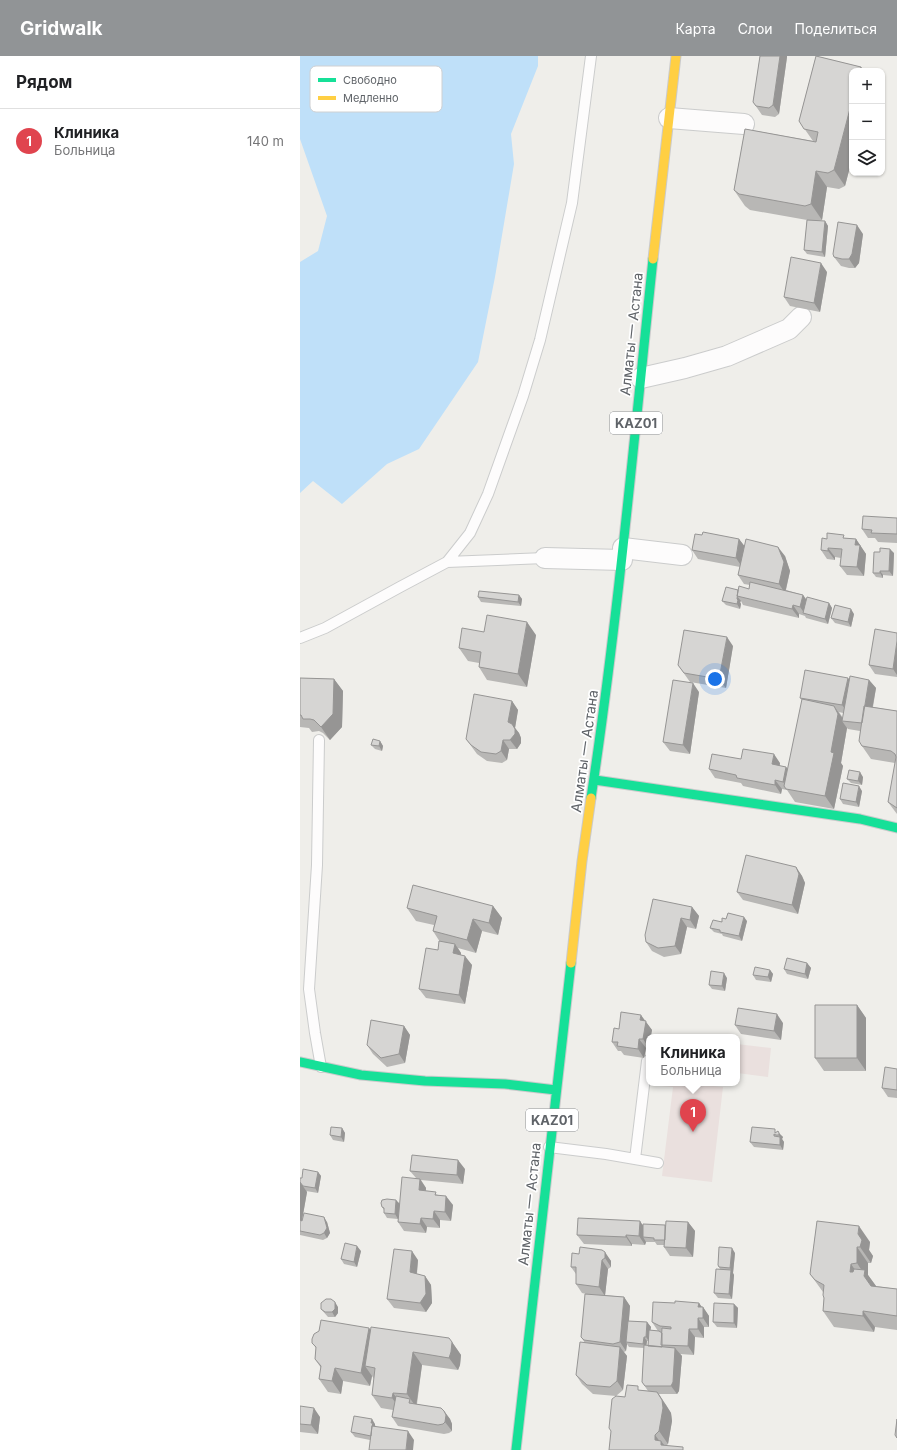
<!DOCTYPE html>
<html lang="ru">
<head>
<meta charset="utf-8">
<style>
	:root { --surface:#fff; --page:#f2f2f2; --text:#202124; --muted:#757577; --line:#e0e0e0; --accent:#919496 }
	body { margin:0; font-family:Inter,sans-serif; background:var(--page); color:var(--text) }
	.controls { position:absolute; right:12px; top:12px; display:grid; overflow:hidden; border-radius:8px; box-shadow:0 1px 3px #0004 }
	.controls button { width:36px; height:36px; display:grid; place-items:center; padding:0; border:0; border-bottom:1px solid var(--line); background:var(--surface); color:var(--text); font:20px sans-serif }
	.you { position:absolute; left:415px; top:623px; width:14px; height:14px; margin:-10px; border:3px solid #fff; border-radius:50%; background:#1a73e8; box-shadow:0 0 0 6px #1a73e833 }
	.badge { display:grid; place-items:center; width:26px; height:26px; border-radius:50%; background:var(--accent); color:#fff; font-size:13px; font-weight:700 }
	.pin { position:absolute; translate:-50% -33px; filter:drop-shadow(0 1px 2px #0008) }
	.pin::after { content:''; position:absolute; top:21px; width:14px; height:12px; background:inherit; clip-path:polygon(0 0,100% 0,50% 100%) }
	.popup { position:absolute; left:346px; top:978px; width:94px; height:52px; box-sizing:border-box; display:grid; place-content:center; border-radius:8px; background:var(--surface); filter:drop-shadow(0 1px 3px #0005); font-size:13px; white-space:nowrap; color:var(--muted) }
	.popup b { font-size:15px; color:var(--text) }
	.popup::after { content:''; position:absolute; left:50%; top:100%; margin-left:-8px; border:8px solid transparent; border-top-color:var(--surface) }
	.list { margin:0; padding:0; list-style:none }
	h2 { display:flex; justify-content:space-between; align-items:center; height:52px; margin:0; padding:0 16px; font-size:17px }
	h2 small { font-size:13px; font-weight:400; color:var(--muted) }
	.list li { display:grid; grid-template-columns:26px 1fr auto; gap:12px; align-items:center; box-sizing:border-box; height:64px; padding:0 16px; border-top:1px solid var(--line) }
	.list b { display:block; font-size:15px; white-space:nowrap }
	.list p { margin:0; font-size:13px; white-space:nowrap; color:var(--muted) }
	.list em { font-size:13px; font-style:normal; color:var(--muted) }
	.icon { flex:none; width:22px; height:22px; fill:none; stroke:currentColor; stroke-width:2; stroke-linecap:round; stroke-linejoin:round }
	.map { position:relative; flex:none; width:597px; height:1394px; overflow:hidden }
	header { display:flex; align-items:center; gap:24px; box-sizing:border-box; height:56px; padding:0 20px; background:var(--accent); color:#fff }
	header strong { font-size:19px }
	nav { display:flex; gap:22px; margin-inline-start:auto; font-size:14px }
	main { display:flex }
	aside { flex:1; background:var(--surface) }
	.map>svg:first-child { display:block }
	.medical { fill:#eae0de }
	.water { fill:#bfe0f9 }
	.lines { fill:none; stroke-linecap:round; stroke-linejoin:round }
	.lane-casing { stroke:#cbcccc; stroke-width:12 }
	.street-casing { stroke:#cbcccc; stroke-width:22 }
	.fast-casing { stroke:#cacacb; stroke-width:11 }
	.slow-casing { stroke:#cacacb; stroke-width:11 }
	.lane { stroke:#fdfcfc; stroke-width:10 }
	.street { stroke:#fdfcfc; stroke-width:20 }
	.fast { stroke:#16e098; stroke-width:9 }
	.slow { stroke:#ffcf43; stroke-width:9 }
	.wall { fill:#b8b7b5; fill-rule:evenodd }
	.shaded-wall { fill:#969594 }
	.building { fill:#d6d5d3; stroke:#969594 }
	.labels { text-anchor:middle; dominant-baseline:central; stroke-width:3.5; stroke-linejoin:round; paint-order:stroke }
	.shield { fill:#fff; stroke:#8f9295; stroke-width:1 }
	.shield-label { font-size:13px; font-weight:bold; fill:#5f6368 }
	.street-label { font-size:14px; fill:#5f6368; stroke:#fff }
	.key { fill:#fff; stroke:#cfd0d2; stroke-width:1 }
	.key-label { font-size:11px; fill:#5f6368 }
</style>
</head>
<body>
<header>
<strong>Gridwalk</strong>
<nav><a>Карта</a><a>Слои</a><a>Поделиться</a></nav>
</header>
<main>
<aside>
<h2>Рядом<small></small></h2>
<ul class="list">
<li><span class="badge" style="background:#e0444e">1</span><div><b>Клиника</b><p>Больница</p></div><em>140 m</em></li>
</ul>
</aside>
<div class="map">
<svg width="597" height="1394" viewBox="0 0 597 1394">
	<rect width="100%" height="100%" fill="#efeeea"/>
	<path class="medical" d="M437 988 471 992 468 1021 437 1017Z
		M362 1027H403V1029L423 1031 412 1126 362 1120 373 1031 362 1030Z"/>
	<path class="water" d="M0 0H238V10L211 78 214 108 195 221 178 306 119 393 87 408 42 448 13 425 0 437V206L18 195 27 160 0 83Z"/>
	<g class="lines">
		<defs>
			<path id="lane" d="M147 506 245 502
				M0 582 25 572 100 531 147 506 170 477 188 438 223 340 240 284 272 147 291 0
				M19 684 17 809 9 933 15 977 21 1011
				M249 1091 306 1098 358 1107
				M335 1103 347 1005"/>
			<path id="street" d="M369 62 444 68
				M341 322 385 312 427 300 489 273 501 261
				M323 492 382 499
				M245 502 322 504"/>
			<path id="fast" d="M295 724 560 763 597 772
				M291 742C318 563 334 383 353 203
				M0 1006 61 1019 125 1025 205 1028 256 1034
				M216 1394 271 907"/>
			<path id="slow" d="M353 203 376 0
				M271 907 282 805 291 742"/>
		</defs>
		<use href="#lane" class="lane-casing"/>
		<use href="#street" class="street-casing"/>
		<use href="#fast" class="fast-casing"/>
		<use href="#slow" class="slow-casing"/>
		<use href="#lane" class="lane"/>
		<use href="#street" class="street"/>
		<use href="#fast" class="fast"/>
		<use href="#slow" class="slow"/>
	</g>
	<path class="wall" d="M460 0H487V1L479 58 475 61 462 59 453 46Z
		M516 0 561 11 564 15H552V103L545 130 539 133 527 131 522 164 519 165H525L528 170 525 201 507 198 504 194 507 164 450 154 445 150 434 134 445 73 513 85 499 65Z
		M563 178 559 207 555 212H549L541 210 534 201Z
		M527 216 520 256 490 250 484 241Z
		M597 462V487L578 486 575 482H568L562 473Z
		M546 482 556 483 566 498 564 520 547 519 540 510 541 502 535 501V504L527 503 521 494 527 483Z
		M439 483 444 490 485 500 490 515 486 534 503 539 507 544 529 547 532 552 528 568 506 562 505 560 499 558V562L443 549 441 545 440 546 441 548 440 553 426 549 422 545 438 534 449 533 450 529 444 528 438 519 440 511 398 503 392 494Z
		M594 497 593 520 583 519V522L576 521 573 517Z
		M219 539 222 543 221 550 181 546 178 541Z
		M554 558 551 571 535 567 531 562Z
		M184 576 236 579 227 631 187 624 179 611V607L168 605 159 592Z
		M597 577V621L575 618 569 609Z
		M433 590 426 632 390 626 378 609Z
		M0 622 34 623 43 635 42 671 30 684 23 677 19 675 12 676 9 672 0 671Z
		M548 622 549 624H569L576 632 573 651 597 655V758L588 746 595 707 571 703 562 690 560 675 548 673 547 672 541 707 543 710 534 753 495 746 487 734 482 733 481 738 443 730 441 727 415 722 409 713 441 703 480 707V710L486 711 488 713 502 644 500 642ZM539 656 543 657V662Z
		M399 636 390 698 370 695 363 686Z
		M212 645 218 654 215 672 219 677 221 682V687L217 693H209L207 704 202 707 187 705 177 698 166 683Z
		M80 685 83 690 82 695 75 693 71 689Z
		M563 721 562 729 551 727 547 723Z
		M562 735 559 751 543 748 540 743Z
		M496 811 502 820 505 827 498 858 443 844 437 836Z
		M193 850 202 862 198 879 182 875 176 897 158 892 161 897V899L172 909 165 948 126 942 119 933 138 894 140 886 133 875 134 869 116 865 107 852Z
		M392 851 399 860 396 873 387 871 381 898 364 901 352 895 346 886Z
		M426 863 447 865 442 885 423 880 422 878 414 876 410 872Z
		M507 907 511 912 508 923 487 918 484 913Z
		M470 914 473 918 471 926 456 924 453 919Z
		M427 922 425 935 412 933 409 929Z
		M557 949 566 962V1015H524L515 1002Z
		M345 965 352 974 349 981V992H346L344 1002 324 999 321 995H318L312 986Z
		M483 967 481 984 441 978 435 969Z
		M104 970 110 979 105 1007 87 1011 73 998 67 989Z
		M597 1013V1042L588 1041 582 1032Z
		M42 1072 45 1077 44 1086 33 1084 30 1079Z
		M477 1076 483 1081 482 1083 484 1086 483 1094 454 1091 450 1086Z
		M165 1113 163 1128 121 1124 126 1132V1135L138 1139 153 1149 151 1165 140 1164V1172L127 1171 126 1177 104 1175 98 1166V1163L87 1162 84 1157V1154L82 1151 100 1148 116 1122 110 1115Z
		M18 1116 21 1120 18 1137 6 1135 7 1136 2 1165 27 1166 30 1177 27 1182 23 1184 0 1179V1122H2Z
		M517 1165 570 1186 569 1194 573 1200 571 1207H568V1219L576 1230 597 1233V1274L575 1271 574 1276 534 1271 523 1255 524 1242 523 1236 510 1218Z
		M388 1166 395 1175 393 1201 370 1200 364 1191V1189H357L355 1186H346L345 1189 332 1188V1190L284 1188 277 1179 343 1169H365L366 1170Z
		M302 1194 311 1205V1211L308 1213 305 1239 324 1241 330 1250 329 1265 347 1266 351 1271 350 1274 358 1275 352 1266 375 1247H399L402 1251H403L409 1260V1271H404V1282L395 1281 394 1299 380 1298 382 1300 379 1335 377 1338H359L366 1349 371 1357 372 1365 368 1388 366 1390 309 1394 316 1340 293 1338 282 1328 276 1319 285 1287 281 1281 286 1238 282 1237 276 1228V1218L271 1211 279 1198ZM347 1285H348V1290H346ZM327 1288 329 1291 344 1292 342 1326 348 1335 341 1334 325 1341 316 1340 323 1334 327 1300 324 1296 326 1295Z
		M61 1195 57 1211 44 1208 41 1203Z
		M435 1197 433 1217 434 1219 432 1243 418 1242 414 1237 420 1213 418 1209Z
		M118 1204 117 1218 125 1220 131 1229 132 1247 126 1256 94 1252 87 1243Z
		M434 1248 438 1252 437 1272 417 1271 413 1266Z
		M38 1251V1257L35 1261H28L21 1253Z
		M69 1272 70 1275 152 1286 161 1299 160 1309 158 1314 122 1309 117 1348 144 1355 150 1363 152 1368V1375L149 1377 144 1378 98 1370 92 1361 93 1354 81 1352 72 1339 74 1323 72 1320 70 1330 43 1325 41 1338 28 1336 19 1323 21 1312 15 1303 16 1292 12 1287Z
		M0 1350 20 1361 18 1378 0 1376Z
		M75 1368V1371L114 1384H70L55 1381 51 1376Z"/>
	<path class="shaded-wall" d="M480 0H487V1L479 58 473 49Z
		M561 11 564 15H560Z
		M552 45V103L545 130 534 114Z
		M516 115 527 131 522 164 511 148Z
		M525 165 528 170 525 201 522 196Z
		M557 169 563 178 559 207 555 212 549 203Z
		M521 207 527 216 520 256 514 247Z
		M439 483 446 492 442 511 436 502Z
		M556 483 566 498 564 520 557 511 555 489Z
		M478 491 485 500 490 515 485 537 479 528Z
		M528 492 535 501V504L528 495Z
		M590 493 594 497 593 520 589 515Z
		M580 515 583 519V522L580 517Z
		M219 539 222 543 221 550 218 546Z
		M503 539 509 548 505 558 500 551Z
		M437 540 441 545 440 546 441 548 440 553 437 548Z
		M529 547 532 552 528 568 525 563Z
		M493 549 499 558V562L492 553Z
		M551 553 554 558 551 571 548 566Z
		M227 566 236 579 227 631 218 618Z
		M427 581 433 590 426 632 419 623Z
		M597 585V619L593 613Z
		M548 622 554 631 549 658 542 649Z
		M34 623 43 635 42 671 30 684 21 671Z
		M569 624 576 632 568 676 562 668Z
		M393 627 399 636 390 698 383 689Z
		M212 645 218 654 215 672 219 677 221 682V687L217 693 210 684 208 666Z
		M534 650 543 663 542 665 547 672 541 707 543 710 534 753 525 740 531 696Z
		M203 684 209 693 207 704 201 695Z
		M80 685 83 690 82 695 79 690Z
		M474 698 480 707 478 717 472 708Z
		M486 711 492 720 489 734 483 726Z
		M560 716 563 721 562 729 558 725Z
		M475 724 482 733 481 738 475 729Z
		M559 730 562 735 559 751 556 746Z
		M496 811 502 820 505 827 498 858 492 849Z
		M193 850 202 862 198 879 189 867Z
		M392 851 399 860 396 873 390 864Z
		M444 861 447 865 442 885 439 880Z
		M381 862 387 871 381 898 375 890Z
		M173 863 182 875 176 897 167 884Z
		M155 888 161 897 160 906 153 897Z
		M165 900 172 909 165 948 159 939Z
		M507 907 511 912 508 923 505 918Z
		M470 914 473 918 471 926 468 921Z
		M424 917 427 922 425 935 422 930Z
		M557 949 566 962V1015L557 1002Z
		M477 958 483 967 481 984 474 975Z
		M341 959 352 974 351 981H349V992L343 983 340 964Z
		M104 970 110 979 105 1007 99 998Z
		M339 983 346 992 344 1002 338 993Z
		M42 1072 45 1077 44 1086 41 1081Z
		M479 1077 483 1081 482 1083 484 1086 483 1094 480 1089V1082L479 1079Z
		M158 1104 165 1113 163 1128 157 1119Z
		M18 1116 21 1120 18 1137 15 1132Z
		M120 1123 126 1132 125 1143 119 1134Z
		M0 1126 7 1136 0 1175Z
		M146 1140 153 1149 151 1165 145 1156Z
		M96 1144 100 1148 98 1163 95 1158Z
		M134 1155 140 1164V1172L133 1163Z
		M24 1161 27 1166 30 1177 27 1182 24 1177Z
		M121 1162 127 1171 126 1177 120 1168Z
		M340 1165 346 1174 343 1181 346 1186 345 1189 339 1180Z
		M388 1166 395 1175 393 1201 386 1192Z
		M559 1170 570 1186 569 1194 573 1200 571 1207 560 1191 558 1178Z
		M326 1179 332 1188V1190L326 1181Z
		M57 1190 61 1195 57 1211 54 1206Z
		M557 1191 568 1207V1219L576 1230 575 1236 564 1220V1218L557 1207Z
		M432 1192 435 1197 433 1217 434 1219 432 1243 429 1238 431 1214 430 1212Z
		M112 1195 118 1204 116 1225 110 1216Z
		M305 1196 311 1205V1211L305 1202Z
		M302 1204 308 1213 305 1240 299 1231Z
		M551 1208 562 1224 550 1216Z
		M125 1220 131 1229 132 1247 126 1256 120 1247Z
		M324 1241 330 1250 327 1286H326L327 1288 326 1295 320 1286Z
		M35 1246 38 1251V1257L35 1261 32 1256Z
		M399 1247 403 1253V1251L409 1260V1271L403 1262 398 1251Z
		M434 1248 438 1252 437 1272 434 1267Z
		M563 1255 575 1271 574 1276 563 1260Z
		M398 1262 404 1271V1282L398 1273Z
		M347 1266 351 1271 349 1285 346 1281Z
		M69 1272 78 1285 65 1310 72 1320 70 1330 61 1317Z
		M389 1273 395 1281 394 1299 388 1290Z
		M344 1281 347 1285 346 1292 343 1288Z
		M152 1286 161 1299 160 1309 158 1314 149 1302Z
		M320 1291 327 1300 323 1334 317 1325Z
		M375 1292 382 1300 379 1335 377 1338 371 1330Z
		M113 1296 122 1309 116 1351 107 1338Z
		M35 1312 43 1325 41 1338 32 1325Z
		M357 1336 366 1349 371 1357 372 1365 368 1388 359 1375Z
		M93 1337 102 1349 101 1354 92 1342Z
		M14 1352 20 1361 18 1378 11 1369Z
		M144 1355 150 1363 152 1368V1375L145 1366Z
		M72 1363 75 1368V1369L76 1372 74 1384 71 1367Z
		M108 1375 114 1384 113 1394H106Z
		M355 1379 361 1387V1385L368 1394 355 1384Z"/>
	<path class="building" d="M460 0H480L473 49 469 52 456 50 453 46Z
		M516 0 561 11 560 15H552V45L534 114 528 117 516 115 511 148 505 150 439 138 434 134 445 73 516 86 518 76 504 73 499 65Z
		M507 164 525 165 522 196 504 194Z
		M538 166 557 169 552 198 549 203H542L534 201 533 198Z
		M491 201 521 207 514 247 484 241Z
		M563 460 597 462V478L571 477 572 474 562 473Z
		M403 476 439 483 436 502 392 494 395 478 402 479Z
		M527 477 544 479 543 482 556 483 555 489H560L557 511 540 510 542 493 528 492V495L521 494 522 482 527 483Z
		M446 483 478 491 484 506 479 528 438 519Z
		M580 492 590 493 589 515H580V517H573L574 496H580Z
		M450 526 503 539 500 551 493 549 492 553 437 540 439 530 449 533Z
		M426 531 438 534 437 543 438 544 437 548 422 545Z
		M179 535 219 539 218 546 178 541Z
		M507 541 529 547 525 563 503 557Z
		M535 549 551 553 548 566 531 562Z
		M187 559 227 566 218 618 179 611 181 596 159 592 162 572 184 576Z
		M575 573 597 577V585L593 613 569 609Z
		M384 574 427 581 419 623 384 617 378 609Z
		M505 614 548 622 542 649 500 642Z
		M550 620 569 624 562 667 542 665Z
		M0 622 34 623 33 658 21 671 14 664 10 663H3L1 659H0Z
		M373 624 393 627 383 689 363 686Z
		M174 638 212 645 208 666 212 668 215 673V678L210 684H203L201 695 196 698 181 696 171 689 166 683Z
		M502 643 534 650 538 658 531 696 534 697 525 740 486 733 484 730Z
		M564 650 597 655V752L588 746 596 701 595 698 591 695 562 690 559 685Z
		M73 683 80 685 79 690 71 689Z
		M443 693 474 698 472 708 486 711 483 726 475 724V729L437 722 436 719 409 713 412 698 441 703Z
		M549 714 560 716 558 725 547 723Z
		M543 727 559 730 556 746 540 743Z
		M446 799 496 811 499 818 492 849 437 836Z
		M113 829 193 850 189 867 173 863 167 884 133 875 137 860 107 852Z
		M353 843 392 851 390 864 381 862 375 890 358 892 346 886 345 879Z
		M428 857 444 861 439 880 420 876V874L410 872 413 864 422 866V862L426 863Z
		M139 885 155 888 153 897 165 900 159 939 119 933 126 892 138 894Z
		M487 902 507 907 505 918 484 913Z
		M455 911 470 914 468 921 453 919Z
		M411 915 424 917 422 930 409 929Z
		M515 949H557V1002H515Z
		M438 952 477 958 474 975 435 969Z
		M321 956 341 959 340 964 346 965 343 983H339L338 993 317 990 318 986H312L314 972 319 973Z
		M71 964 104 970 99 998 81 1002 67 989Z
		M585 1011 597 1013V1034L582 1032Z
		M31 1071 42 1072 41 1081 30 1079Z
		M452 1071 475 1073V1077L478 1075 479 1077V1079H476L474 1078V1080L480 1081V1089L450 1086Z
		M112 1099 158 1104 157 1119 110 1115Z
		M3 1113 18 1116 15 1132 3 1130 0 1126V1122H2Z
		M102 1121 120 1123 119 1134 136 1136 135 1139 146 1140 145 1156 134 1155 133 1163 121 1162 120 1168 98 1166Z
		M87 1143 96 1144 95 1158 84 1157V1152L82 1151 81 1147 82 1144Z
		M4 1157 24 1161 27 1172 24 1177 20 1179 0 1175V1164L2 1165Z
		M278 1162 340 1165 339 1180 326 1179V1181L277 1179Z
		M366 1165 388 1166 386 1192 364 1191Z
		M517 1165 559 1170 558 1178 562 1184 560 1191H557V1207L551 1208 550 1216H553L554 1213 565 1214 564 1220 571 1230 597 1233V1260L563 1255V1260L523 1255 524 1242 523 1239 524 1229 515 1224 510 1218Z
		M343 1168 365 1169V1184H354V1182L343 1181Z
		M45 1187 57 1190 54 1206 41 1203Z
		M280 1191 302 1194 305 1196V1202L302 1204 299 1231 276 1228V1211H271L272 1197 279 1198Z
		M419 1191 432 1192 430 1212 419 1211 418 1209Z
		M94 1193 112 1195 110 1216 125 1220 126 1238 120 1247 87 1243Z
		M416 1213 431 1214 429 1238 414 1237Z
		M285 1238 324 1241 320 1286 313 1288 284 1284 281 1281Z
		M26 1243H31L35 1246V1253L32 1256H25L21 1253V1247Z
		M375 1245 399 1247 398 1251H403V1262H398V1273H389L388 1290 361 1289 362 1272 371 1273V1271L360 1270 352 1266 353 1246 375 1247Z
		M414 1247 434 1248V1267L413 1266Z
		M21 1264 69 1272 61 1317 35 1312 32 1325 19 1323 21 1310 15 1303 16 1291 12 1287V1283L14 1278 19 1275Z
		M328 1265 347 1266 346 1281H344L343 1288 326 1286Z
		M71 1271 149 1282 152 1286 151 1296 149 1302 113 1296 107 1338 93 1337 92 1342 72 1339 75 1312 65 1310Z
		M349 1274 359 1275 362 1277V1291L348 1290Z
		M280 1286 320 1291 317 1325 310 1331 287 1329 276 1319Z
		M344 1289 375 1292 373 1326 371 1330H345L342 1326Z
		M327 1329 338 1330V1334L357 1336 362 1344 363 1352 359 1375 355 1379V1384L361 1385V1389L383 1391V1394H309L311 1375 309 1372 312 1343 316 1340 325 1341Z
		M96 1340 110 1343 109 1347 141 1352 144 1355 146 1359 145 1366 143 1368 138 1369 92 1361Z
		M0 1350 14 1352 11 1369 0 1368Z
		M54 1360 72 1363 71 1367H73L72 1370 71 1380 51 1376Z
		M597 1363V1382L595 1379Z
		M72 1370 108 1375 106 1394H69Z"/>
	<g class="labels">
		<g class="shield">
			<rect x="310" y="356" width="52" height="22" rx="3"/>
			<rect x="226" y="1053" width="52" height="22" rx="3"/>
		</g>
		<g class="shield-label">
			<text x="336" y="367">KАZ01</text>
			<text x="252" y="1064">KАZ01</text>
		</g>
		<g class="street-label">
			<text transform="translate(331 278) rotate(-84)">Алматы — Астана</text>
			<text transform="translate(284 695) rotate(-82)">Алматы — Астана</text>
			<text transform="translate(229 1148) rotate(-84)">Алматы — Астана</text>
		</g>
	</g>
	<rect x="10" y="10" width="132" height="46" rx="6" class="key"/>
	<rect x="18" y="22" width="18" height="4" fill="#16e098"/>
	<rect x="18" y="40" width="18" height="4" fill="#ffcf43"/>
	<g class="key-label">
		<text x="43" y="28">Свободно</text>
		<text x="43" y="46">Медленно</text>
	</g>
</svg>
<div class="controls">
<button>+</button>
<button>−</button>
<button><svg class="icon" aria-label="layers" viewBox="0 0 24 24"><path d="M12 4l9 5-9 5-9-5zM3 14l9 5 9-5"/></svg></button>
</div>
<div class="you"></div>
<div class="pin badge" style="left:393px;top:1076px;background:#e0444e">1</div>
<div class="popup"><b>Клиника</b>Больница</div>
</div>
</main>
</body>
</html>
